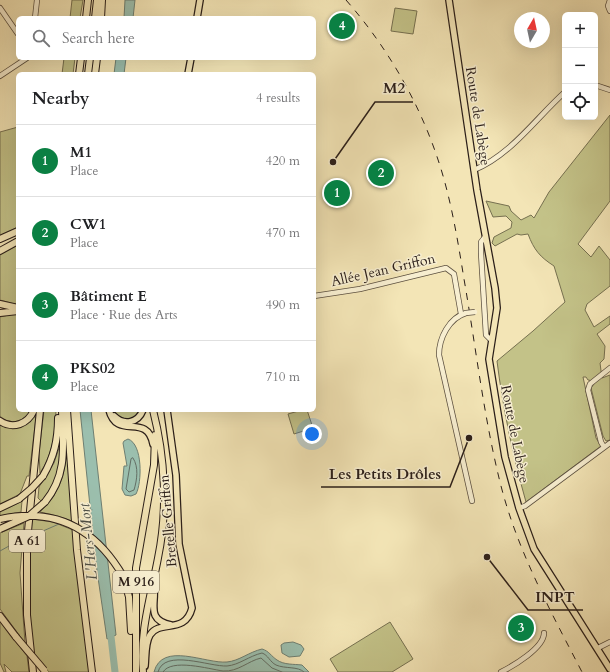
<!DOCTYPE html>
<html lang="en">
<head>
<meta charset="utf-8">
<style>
	:root { --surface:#fff; --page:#f6f6f6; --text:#202124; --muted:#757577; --line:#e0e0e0; --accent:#0b8043 }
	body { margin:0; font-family:Cardo,serif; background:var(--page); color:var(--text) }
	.controls { position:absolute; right:12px; top:12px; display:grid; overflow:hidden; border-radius:6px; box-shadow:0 4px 16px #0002 }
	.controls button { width:36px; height:36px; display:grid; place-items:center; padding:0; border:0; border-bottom:1px solid var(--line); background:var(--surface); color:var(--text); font:20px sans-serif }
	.compass { position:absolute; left:514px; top:12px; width:36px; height:36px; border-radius:50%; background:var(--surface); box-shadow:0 4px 16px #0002; rotate:9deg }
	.you { position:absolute; left:312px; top:434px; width:14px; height:14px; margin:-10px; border:3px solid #fff; border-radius:50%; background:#1a73e8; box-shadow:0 0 0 6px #1a73e833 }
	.badge { display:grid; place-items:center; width:26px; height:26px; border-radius:50%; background:var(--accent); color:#fff; font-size:13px; font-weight:700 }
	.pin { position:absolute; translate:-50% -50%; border:2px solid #fff; box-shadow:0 1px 4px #0006 }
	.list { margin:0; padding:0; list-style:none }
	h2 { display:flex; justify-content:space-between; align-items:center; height:52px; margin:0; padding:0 16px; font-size:17px }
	h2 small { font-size:13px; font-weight:400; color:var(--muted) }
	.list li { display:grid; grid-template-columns:26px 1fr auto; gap:12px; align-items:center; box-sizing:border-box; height:72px; padding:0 16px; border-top:1px solid var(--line) }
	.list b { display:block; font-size:15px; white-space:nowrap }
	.list p { margin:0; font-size:13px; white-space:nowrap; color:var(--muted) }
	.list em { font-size:13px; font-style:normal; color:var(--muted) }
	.icon { flex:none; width:22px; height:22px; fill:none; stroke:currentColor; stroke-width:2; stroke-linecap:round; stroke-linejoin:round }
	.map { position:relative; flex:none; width:610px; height:672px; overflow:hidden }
	.search { position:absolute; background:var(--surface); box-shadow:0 4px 16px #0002; left:16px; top:16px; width:300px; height:44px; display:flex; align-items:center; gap:10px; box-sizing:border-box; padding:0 14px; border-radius:6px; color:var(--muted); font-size:15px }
	.panel { position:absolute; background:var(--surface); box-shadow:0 4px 16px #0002; left:16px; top:72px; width:300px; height:340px; border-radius:6px }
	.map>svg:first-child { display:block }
	.green { fill:#c3c288; stroke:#767050 }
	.water { fill:#9bbfae; stroke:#6e7f72 }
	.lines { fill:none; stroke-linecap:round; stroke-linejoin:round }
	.shore { stroke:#626e64; stroke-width:1 }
	.stream { stroke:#6e7f72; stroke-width:1 }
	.river { stroke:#9bbfae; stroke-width:7 }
	.minor-casing { stroke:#5c5040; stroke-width:6 }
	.major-casing { stroke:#2a1e19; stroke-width:8 }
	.highway-casing { stroke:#2a1e19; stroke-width:8 }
	.minor { stroke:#f7eed0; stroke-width:4.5 }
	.major { stroke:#f3e5b6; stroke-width:5.5 }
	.highway { stroke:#f3e5b6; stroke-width:6 }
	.rail { stroke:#2a1e19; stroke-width:1; stroke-dasharray:7 7; stroke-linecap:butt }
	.minor-bridge-casing { stroke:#5c5040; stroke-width:6; stroke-linecap:butt }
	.highway-bridge-casing { stroke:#2a1e19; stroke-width:8; stroke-linecap:butt }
	.minor-bridge { stroke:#f7eed0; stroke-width:4.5 }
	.highway-bridge { stroke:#f3e5b6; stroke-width:6 }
	.labels { text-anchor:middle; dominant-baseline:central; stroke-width:3; stroke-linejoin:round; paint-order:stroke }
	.shield { fill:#f7eed0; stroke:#685c50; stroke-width:1 }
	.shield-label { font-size:13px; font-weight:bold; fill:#2a1e19 }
	.street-label { font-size:14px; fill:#2a1e19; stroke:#f7eed0 }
	.water-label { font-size:15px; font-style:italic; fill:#4c4e46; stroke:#f7eed0 }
	.leader { fill:none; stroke:#2a1e19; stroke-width:1.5 }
	.callout-dot { fill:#2a1e19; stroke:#f7eed0; stroke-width:1.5 }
	.callout-label { font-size:15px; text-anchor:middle; font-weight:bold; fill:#2a1e19; stroke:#f7eed0; stroke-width:3; stroke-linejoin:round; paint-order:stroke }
</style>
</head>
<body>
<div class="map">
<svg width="610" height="672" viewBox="0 0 610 672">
	<rect width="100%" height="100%" fill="#f3e5b6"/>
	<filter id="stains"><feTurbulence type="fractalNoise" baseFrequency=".005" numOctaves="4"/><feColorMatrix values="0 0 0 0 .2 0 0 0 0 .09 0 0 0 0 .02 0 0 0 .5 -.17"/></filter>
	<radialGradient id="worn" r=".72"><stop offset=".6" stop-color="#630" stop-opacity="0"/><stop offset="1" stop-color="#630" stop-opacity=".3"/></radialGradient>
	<path class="green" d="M72 0H83L80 18H70Z
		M395 8 417 11 413 34 391 31Z
		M64 58H75L73 74H62Z
		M610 115V201L578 244 591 257 599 246 610 260V286L587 304 585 310 594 327 610 316V324L597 334 605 346 604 359 600 363 602 378 610 375V440L606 441 603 436 591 388 594 384 593 381 588 380 586 377H583L596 438 601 446 526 502C513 456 503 409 497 361L533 331 565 302 554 266C540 257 534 250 528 234L521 235 517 234 495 246 492 243 494 237 511 228 512 222 506 216 493 217 486 201 509 206 511 211 521 220 531 215 534 218 549 192Z
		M18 127V227L0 236V132Z
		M18 245V305L0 300V254Z
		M13 314H18V410H31C24 422 10 426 0 416V317Z
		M44 410H56C55 433 53 454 40 473L39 453Z
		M114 410H140L135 418C125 420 119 419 114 410Z
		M302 410H307L313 428 294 434 288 414Z
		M34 417H36L29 476H27L20 494 0 504V424C15 426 24 429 34 417Z
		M60 445C64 460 55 492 41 501L38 498 39 487 54 463Z
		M66 457H68L72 521 58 516 40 512C56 497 64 480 66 457Z
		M22 501 21 512 0 516V512Z
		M31 519 53 522 73 530 89 672H49L32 652 28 581Z
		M24 523 20 573 25 643 0 609V533Z
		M0 621 27 656 29 672H12L4 664 6 672H4L0 663Z
		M390 622 413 659 392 672H338L330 659Z"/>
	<path class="water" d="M125 0H135L133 18H124Z
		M116 58H126L124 74H114Z
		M80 410H91L116 635 107 639 96 564Z
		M128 439C143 444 142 483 136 494L131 496 125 495 122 489 124 466H127L123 443 124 441Z
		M293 642 301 645 304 649 300 656 289 657 282 653 281 645 284 643Z
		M262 649C269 651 271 656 277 660 284 665 294 664 302 665L309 672H154C162 641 206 664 227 662 239 661 249 652 262 649Z"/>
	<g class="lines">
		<path class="shore" d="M133 458C139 467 137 480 134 490L129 492 126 489 131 459Z
			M158 672C164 648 210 667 227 666 239 665 249 656 262 653 268 655 270 662 276 665 285 669 298 666 304 672
			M163 672C171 658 209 669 223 671 238 672 248 661 261 658L272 668 282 672"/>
		<path class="stream" d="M85 513 92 510
			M34 535 59 524
			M0 551 18 541"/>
		<path class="river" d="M110 628 115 672"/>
		<defs>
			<path id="minor" d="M610 0 608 6 610 11
				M0 8 18 34
				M35 18 37 0
				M0 76 27 58
				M595 85 610 90
				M474 170C511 155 536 118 565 92
				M485 237 481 242V253L486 335 491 340
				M314 296 360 289 446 268 454 274 461 314
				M466 313C449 318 439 338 439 355L472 501
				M604 447 601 442 588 390 590 384 610 368
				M519 508 525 506 610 443
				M598 648 610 642
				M501 672C513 666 544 648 544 633"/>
			<path id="major" d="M449 0 477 190 495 288 497 308 489 359 505 457 519 508 534 549 610 669
				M197 18 200 0
				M188 74 191 58
				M109 410C117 441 147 412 153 444
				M114 416C124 426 138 423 143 410
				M154 588C156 604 146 620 171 625
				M145 666C146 656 145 643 150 635 160 619 185 635 192 608L179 544 176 475 167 410"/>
			<path id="highway" d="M86 18 88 0
				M95 18 97 0
				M101 18 102 0
				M79 74 81 58
				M88 74 90 58
				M95 74 97 58
				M0 239 18 231
				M0 251 18 241
				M0 304 18 308
				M0 313 18 311
				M67 410 77 550 92 672
				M0 421C13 430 28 424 34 410
				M43 476C54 457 58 440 58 418
				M45 502C68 474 63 445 62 410
				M0 508 19 499
				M123 576 129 597 131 631
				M0 616 16 637
				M33 672 27 615V541L40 410
				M136 672V568L154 465 155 435
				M143 672C139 633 151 596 158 558 168 510 165 457 153 410"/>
		</defs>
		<use href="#minor" class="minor-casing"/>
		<use href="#major" class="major-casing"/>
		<use href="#highway" class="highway-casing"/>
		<use href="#minor" class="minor"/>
		<use href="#major" class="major"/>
		<use href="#highway" class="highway"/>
		<path class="rail" d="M346 0C389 49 422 107 441 169 452 205 458 242 464 279 476 348 484 419 501 486 518 552 551 612 582 672"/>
		<defs>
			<path id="minor-bridge" d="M466 313 475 312"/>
			<path id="highway-bridge" d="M19 499 32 488 43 476
				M0 519C55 507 95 528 123 576
				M0 529 29 516 45 502
				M16 637 44 670"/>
		</defs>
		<use href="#minor-bridge" class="minor-bridge-casing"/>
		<use href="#highway-bridge" class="highway-bridge-casing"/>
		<use href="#minor-bridge" class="minor-bridge"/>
		<use href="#highway-bridge" class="highway-bridge"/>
	</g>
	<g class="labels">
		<g class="shield">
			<rect x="9" y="530" width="36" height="22" rx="3"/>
			<rect x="113" y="571" width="46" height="22" rx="3"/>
		</g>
		<g class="shield-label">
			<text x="27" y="541">A 61</text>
			<text x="136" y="582">M 916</text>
		</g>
		<g class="street-label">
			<text transform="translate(478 116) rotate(81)">Route de Labège</text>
			<text transform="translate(383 270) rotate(-13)">Allée Jean Griffon</text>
			<text transform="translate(515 434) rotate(79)">Route de Labège</text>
			<text transform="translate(168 521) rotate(-95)">Bretelle Griffon</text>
		</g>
		<g class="water-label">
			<text transform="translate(88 542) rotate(-96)">L'Hers-Mort</text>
		</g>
	</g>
	<path class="leader" d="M333 162L375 102H413M469 438L450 487H321M487 557L528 610H583"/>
	<g class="callout-dot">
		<circle cx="333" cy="162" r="4"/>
		<circle cx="469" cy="438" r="4"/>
		<circle cx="487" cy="557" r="4"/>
	</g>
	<g class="callout-label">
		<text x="394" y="93">M2</text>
		<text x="385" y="479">Les Petits Drôles</text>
		<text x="555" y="602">INPT</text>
	</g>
	<rect width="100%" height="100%" filter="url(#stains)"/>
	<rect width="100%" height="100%" fill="url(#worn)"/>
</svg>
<div class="controls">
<button>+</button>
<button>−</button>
<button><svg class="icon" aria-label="locate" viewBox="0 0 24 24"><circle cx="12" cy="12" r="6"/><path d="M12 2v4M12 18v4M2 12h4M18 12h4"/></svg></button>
</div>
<svg class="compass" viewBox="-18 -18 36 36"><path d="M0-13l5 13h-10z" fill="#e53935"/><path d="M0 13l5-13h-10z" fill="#757577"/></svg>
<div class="you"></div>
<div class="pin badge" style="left:337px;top:193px">1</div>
<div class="pin badge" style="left:381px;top:173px">2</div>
<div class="pin badge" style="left:521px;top:628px">3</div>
<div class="pin badge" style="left:342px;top:26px">4</div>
<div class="search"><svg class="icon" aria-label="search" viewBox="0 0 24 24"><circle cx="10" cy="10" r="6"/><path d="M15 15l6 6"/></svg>Search here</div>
<section class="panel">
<h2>Nearby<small>4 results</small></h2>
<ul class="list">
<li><span class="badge">1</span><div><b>M1</b><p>Place</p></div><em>420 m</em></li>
<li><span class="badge">2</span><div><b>CW1</b><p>Place</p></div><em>470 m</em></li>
<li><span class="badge">3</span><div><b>Bâtiment E</b><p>Place · Rue des Arts</p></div><em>490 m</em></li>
<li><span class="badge">4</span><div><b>PKS02</b><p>Place</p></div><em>710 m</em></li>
</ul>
</section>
</div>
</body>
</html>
